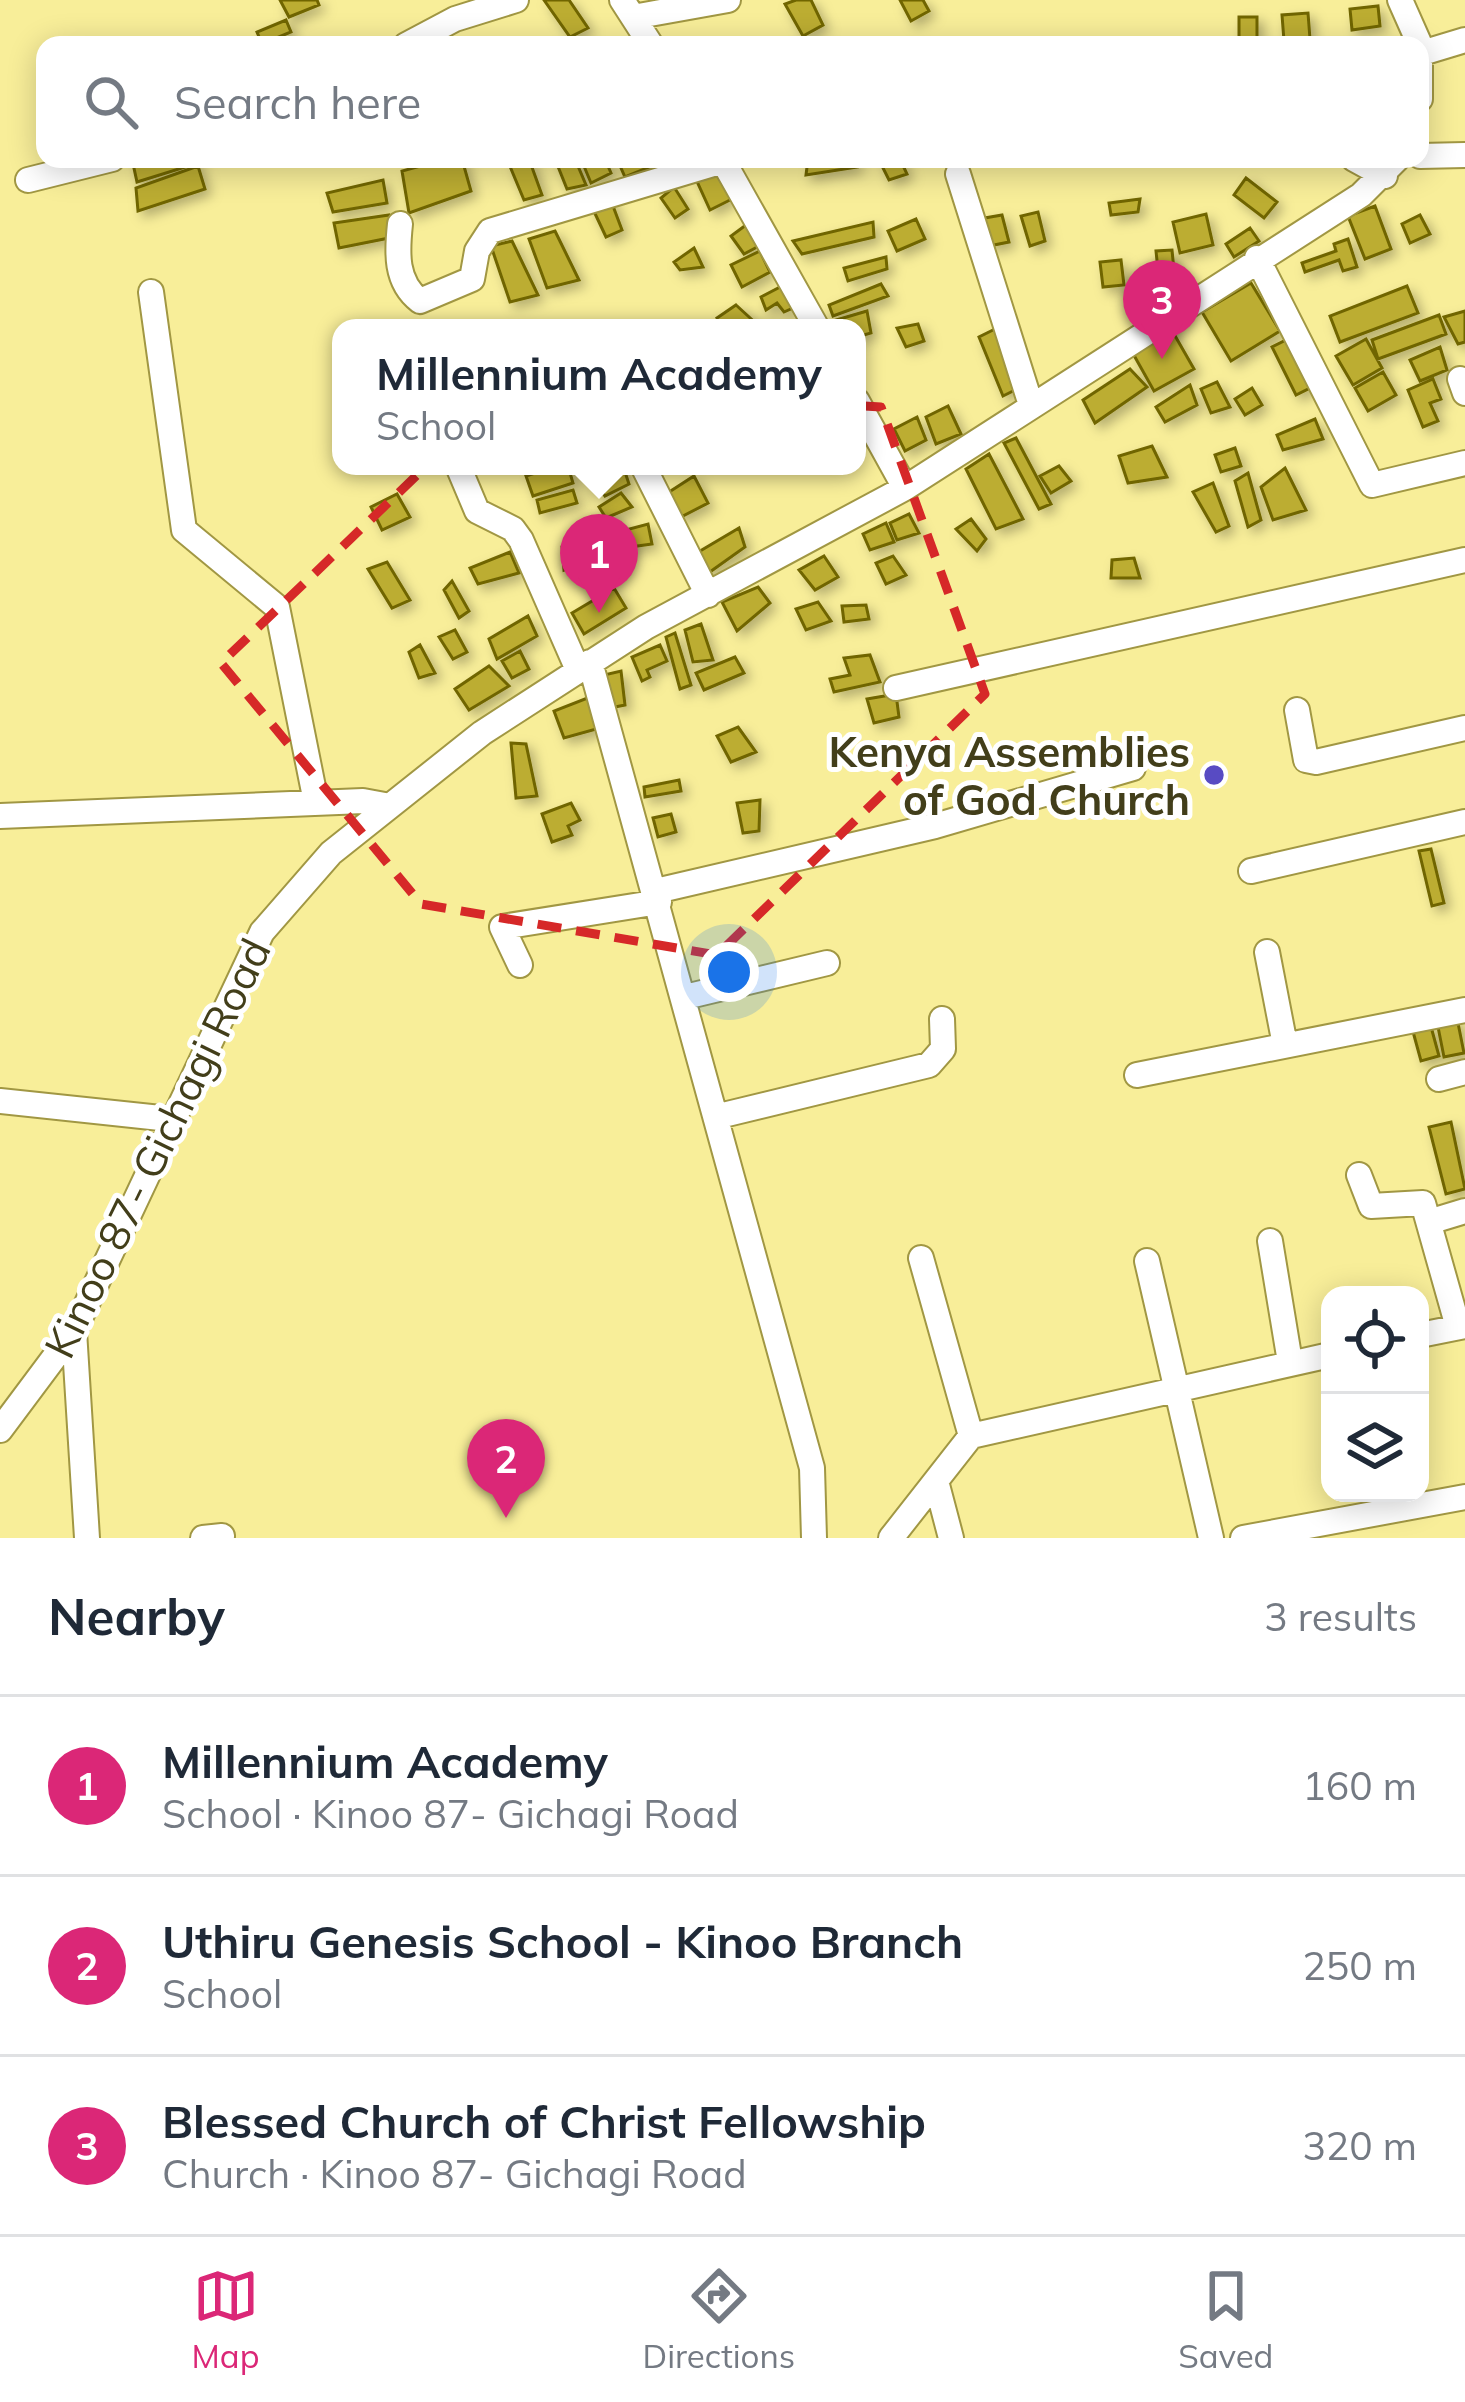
<!DOCTYPE html>
<html lang="en">
<head>
<meta charset="utf-8">
<style>
	:root { --surface:#fff; --page:#f6f6f7; --text:#1f2937; --muted:#747a83; --line:#e0e1e3; --accent:#db2777 }
	body { margin:0; font-family:Mulish,sans-serif; background:var(--page); color:var(--text) }
	.controls { position:absolute; right:36px; bottom:36px; display:grid; overflow:hidden; border-radius:24px; box-shadow:0 6px 30px #0003 }
	.controls button { width:108px; height:108px; display:grid; place-items:center; padding:0; border:0; border-bottom:3px solid var(--line); background:var(--surface); color:var(--text); font:60px sans-serif }
	.you { position:absolute; left:729px; top:972px; width:42px; height:42px; margin:-30px; border:9px solid #fff; border-radius:50%; background:#1a73e8; box-shadow:0 0 0 18px #1a73e833 }
	.badge { display:grid; place-items:center; width:78px; height:78px; border-radius:50%; background:var(--accent); color:#fff; font-size:39px; font-weight:700 }
	.pin { position:absolute; translate:-50% -99px; filter:drop-shadow(0 3px 6px #0008) }
	.pin::after { content:''; position:absolute; top:63px; width:42px; height:36px; background:inherit; clip-path:polygon(0 0,100% 0,50% 100%) }
	.popup { position:absolute; left:332px; top:319px; width:534px; height:156px; box-sizing:border-box; display:grid; place-content:center; border-radius:24px; background:var(--surface); filter:drop-shadow(0 3px 9px #0005); font-size:39px; white-space:nowrap; color:var(--muted) }
	.popup b { font-size:45px; color:var(--text) }
	.popup::after { content:''; position:absolute; left:50%; top:100%; margin-left:-24px; border:24px solid transparent; border-top-color:var(--surface) }
	.list { margin:0; padding:0; list-style:none }
	h2 { display:flex; justify-content:space-between; align-items:center; height:156px; margin:0; padding:0 48px; font-size:51px }
	h2 small { font-size:39px; font-weight:400; color:var(--muted) }
	.list li { display:grid; grid-template-columns:78px 1fr auto; gap:36px; align-items:center; box-sizing:border-box; height:180px; padding:0 48px; border-top:3px solid var(--line) }
	.list b { display:block; font-size:45px; white-space:nowrap }
	.list p { margin:0; font-size:39px; white-space:nowrap; color:var(--muted) }
	.list em { font-size:39px; font-style:normal; color:var(--muted) }
	.icon { flex:none; width:66px; height:66px; fill:none; stroke:currentColor; stroke-width:2; stroke-linecap:round; stroke-linejoin:round }
	.map { position:relative; flex:none; width:1465px; height:1538px; overflow:hidden }
	.search { position:absolute; background:var(--surface); box-shadow:0 6px 30px #0003; left:36px; right:36px; top:36px; height:132px; display:flex; align-items:center; gap:30px; box-sizing:border-box; padding:0 42px; border-radius:24px; color:var(--muted); font-size:45px }
	.sheet { height:696px; background:var(--surface) }
	nav { display:flex; justify-content:space-around; align-items:center; box-sizing:border-box; height:168px; border-top:3px solid var(--line); background:var(--surface); font-size:33px; color:var(--muted) }
	nav a { display:grid; justify-items:center; gap:6px }
	nav .on { color:var(--accent) }
	.map>svg:first-child { display:block }
	.building { fill:#bcad31; stroke:#706500; stroke-width:3; filter:url(#shadow) }
	.lines { fill:none; stroke-linecap:round; stroke-linejoin:round }
	.minor-casing { stroke:#a19743; stroke-width:28 }
	.minor { stroke:#fff; stroke-width:24 }
	.marked { fill:none; stroke:#d62828; stroke-width:9; stroke-dasharray:24 15; stroke-linejoin:round }
	.poi-dot { fill:#584bc3; stroke:#fff; stroke-width:4.5 }
	.labels { text-anchor:middle; dominant-baseline:central; stroke-width:10; stroke-linejoin:round; paint-order:stroke }
	.poi-label { font-size:42px; font-weight:bold; fill:#423e1a; stroke:#fff; text-anchor:end }
	.street-label { font-size:42px; fill:#423e1a; stroke:#fff }
</style>
</head>
<body>
<div class="map">
<svg width="1465" height="1538" viewBox="0 0 1465 1538">
	<defs>
		<filter id="shadow"><feDropShadow dx="5.5" dy="5.5" stdDeviation="6" flood-color="#0004"/></filter>
	</defs>
	<rect width="100%" height="100%" fill="#f8ee99"/>
	<path class="building" d="M280 0H317L319 5 289 17Z
		M544 0H569L588 28 570 37Z
		M796 0H811L823 25 803 36 785 4Z
		M900 0H923L929 11 911 21Z
		M1378 6 1380 26 1352 30 1350 9Z
		M1308 13 1310 39 1284 41 1282 15Z
		M1239 17H1257V42H1239Z
		M286 20 291 32 262 44 257 32Z
		M132 159H194L195 164 137 182Z
		M446 159H462L471 191 409 213 402 171Z
		M529 159 542 195 524 200 509 164Z
		M555 159H575L586 185 567 189Z
		M581 159H605L611 173 591 183Z
		M617 159H660L662 162 625 177Z
		M808 159H854L857 167 806 175Z
		M900 159 907 174 889 180 880 162Z
		M198 166 205 189 138 211 136 188Z
		M714 170 732 199 710 210 695 177Z
		M1246 178 1277 202 1264 218 1234 195Z
		M383 180 387 203 333 212 327 193Z
		M674 187 688 209 675 218 661 198Z
		M610 198 622 230 606 237 591 205Z
		M1140 199 1138 212 1111 215 1109 203Z
		M1375 206 1391 249 1365 259 1348 216Z
		M1038 212 1045 241 1030 246 1021 216Z
		M1206 214 1213 245 1180 253 1173 222Z
		M389 215 394 237 339 248 334 223Z
		M1002 215 1009 242 989 246 979 219Z
		M1420 215 1430 234 1410 243 1402 224Z
		M916 219 925 239 897 251 888 231Z
		M873 222 874 237 802 254 793 241Z
		M746 225 759 246 744 254 731 236Z
		M1250 228 1259 241 1234 257 1226 244Z
		M555 231 579 280 547 288 529 239Z
		M1348 239 1357 267 1343 271 1339 260 1305 272 1302 263 1336 251 1334 244Z
		M512 241 538 295 510 302 491 246Z
		M694 248 703 267 680 270 674 262Z
		M1172 250 1175 280 1159 281 1156 251Z
		M760 251 770 272 742 287 731 265Z
		M886 257 887 269 848 281 844 268Z
		M1121 260 1124 285 1103 287 1100 262Z
		M1251 283 1280 331 1231 361 1202 312Z
		M881 284 888 296 833 316 829 305Z
		M782 286 793 308 784 312 777 303 766 310 761 297Z
		M1407 286 1418 313 1340 342 1330 316Z
		M736 305 761 328H723L717 318Z
		M867 311 871 333 857 337V328H837L833 321Z
		M1465 311V342L1458 344 1444 317Z
		M1439 315 1446 334 1378 359 1372 340Z
		M918 324 924 341 906 347 897 328Z
		M1170 327 1194 369 1154 391 1131 350Z
		M997 328 1017 389 1003 396 979 337Z
		M1366 339 1382 368 1353 385 1336 356Z
		M1286 340 1310 388 1296 395 1272 347Z
		M1440 347 1447 370 1420 381 1410 360Z
		M1130 369 1147 387 1095 423 1083 400Z
		M1383 372 1396 395 1368 411 1355 388Z
		M1433 379 1441 399 1430 403 1438 421 1423 427 1408 390Z
		M1217 382 1230 407 1211 413 1201 389Z
		M1190 385 1197 405 1165 422 1156 407Z
		M1252 388 1262 405 1245 415 1235 399Z
		M948 406 961 434 936 444 926 417Z
		M917 417 926 440 905 451 894 429Z
		M1315 419 1323 439 1283 450 1277 435Z
		M1016 438 1051 504 1039 509 1004 443Z
		M1152 446 1167 477 1128 483 1119 456Z
		M1235 448 1241 466 1221 472 1215 455Z
		M989 454 1023 519 996 529 966 469Z
		M556 466H568L573 483 533 496 526 476Z
		M623 466 629 484 605 496 594 480Z
		M1059 466 1071 481 1051 493 1040 476Z
		M1285 468 1306 510 1273 520 1261 487Z
		M1248 473 1261 520 1248 527 1235 481Z
		M694 476 708 503 679 518 666 494Z
		M1213 483 1229 526 1216 532 1193 492Z
		M573 490 577 503 540 513 537 500Z
		M621 493 632 507 606 518 599 507Z
		M397 494 410 517 382 530 371 507Z
		M909 514 919 533 897 540 890 523Z
		M971 519 986 539 977 551 956 529Z
		M886 523 894 542 870 550 863 534Z
		M648 524 652 544 623 548 618 532Z
		M739 528 745 547 707 574 695 554Z
		M583 542 586 561 564 570 562 547Z
		M510 552 519 573 478 584 470 568Z
		M824 556 838 577 815 590 799 570Z
		M893 556 906 575 886 584 876 563Z
		M1134 558 1140 578H1111L1112 560Z
		M387 562 410 600 392 608 368 569Z
		M452 581 469 611 459 618 444 590Z
		M758 587 770 603 737 631 722 602Z
		M614 588 626 608 584 634 572 613Z
		M818 602 831 621 806 630 796 609Z
		M866 605 869 619 844 622 842 606Z
		M528 616 537 636 497 659 489 639Z
		M701 624 713 660 693 662 685 630Z
		M455 630 467 652 453 659 439 637Z
		M675 633 691 685 680 689 666 637Z
		M420 645 435 673 419 678 409 652Z
		M660 645 667 661 647 670 650 677 642 681 632 657Z
		M520 651 529 669 512 678 502 661Z
		M870 655 880 682 834 692 830 679 850 675 844 658Z
		M735 657 744 673 704 690 696 673Z
		M489 666 509 686 469 710 455 689Z
		M621 671 625 705 615 707 604 675Z
		M896 694 899 717 874 723 867 699Z
		M590 697 600 728 564 738 554 711Z
		M738 727 756 752 731 762 717 736Z
		M511 743 526 744 537 796 516 798Z
		M679 780 681 791 645 797 644 787Z
		M760 800 759 831 743 833 737 803Z
		M571 803 580 820 568 826 572 835 552 842 542 814Z
		M671 814 676 832 658 837 653 818Z
		M1431 849 1444 903 1432 906 1419 851Z
		M1457 1018 1464 1053 1444 1057 1437 1022Z
		M1430 1023 1439 1056 1421 1061 1412 1028Z
		M1451 1122 1465 1189 1446 1194 1429 1127Z"/>
	<g class="lines">
		<defs>
			<path id="minor" d="M622 0 651 45
				M1400 0 1420 45
				M633 17 728 0
				M406 45 455 19 516 0
				M1420 46V99
				M1422 53 1465 40
				M1420 156 1465 155
				M722 159 817 328
				M1354 159 1385 176
				M958 174 1031 405
				M28 180 112 159
				M400 224C397 252 395 282 420 301L472 279 477 251 490 231 723 161
				M1257 258 1372 485 1465 463
				M151 292 184 530 277 607 316 802
				M1460 379 1465 393
				M857 401 905 488
				M458 466 477 511 513 529 521 540 578 670
				M643 466 708 595
				M590 662 812 1468 814 1538
				M896 688 1465 560
				M1297 710 1306 760 1316 762 1465 728
				M0 816 363 801 390 806
				M1251 871 1465 822
				M656 891 935 826 1133 768
				M1267 952 1285 1045
				M520 965 502 927 659 902
				M685 997 827 963
				M1137 1075 1465 1010
				M1439 1079 1465 1072
				M0 1101 170 1119
				M719 1116 929 1065 943 1049 942 1019
				M1359 1175 1371 1206 1423 1203 1458 1327
				M1432 1221 1465 1211
				M1270 1241 1290 1362
				M921 1258 971 1436
				M1147 1261 1211 1538
				M74 1331 87 1538
				M1420 1335 1465 1326
				M0 1430 74 1331 262 932 331 853 482 733 646 627 905 488 1361 195 1397 159
				M936 1481 951 1538
				M203 1538 222 1536
				M891 1538 971 1436 1330 1355
				M1243 1538 1465 1497"/>
		</defs>
		<use href="#minor" class="minor-casing"/>
		<use href="#minor" class="minor"/>
	</g>
	<path class="marked" d="M510 386 881 407 985 694 717 955 421 904 221 663Z"/>
	<circle class="poi-dot" cx="1214" cy="775" r="12"/>
	<g class="labels">
		<g class="poi-label">
			<text x="1190" y="751">Kenya Assemblies<tspan x="1190" dy="48">of God Church</tspan></text>
		</g>
		<g class="street-label">
			<text transform="translate(157 1148) rotate(-64)">Kinoo 87- Gichagi Road</text>
		</g>
	</g>
</svg>
<div class="controls">
<button><svg class="icon" aria-label="locate" viewBox="0 0 24 24"><circle cx="12" cy="12" r="6"/><path d="M12 2v4M12 18v4M2 12h4M18 12h4"/></svg></button>
<button><svg class="icon" aria-label="layers" viewBox="0 0 24 24"><path d="M12 4l9 5-9 5-9-5zM3 14l9 5 9-5"/></svg></button>
</div>
<div class="you"></div>
<div class="pin badge" style="left:599px;top:613px">1</div>
<div class="popup"><b>Millennium Academy</b>School</div>
<div class="pin badge" style="left:506px;top:1518px">2</div>
<div class="pin badge" style="left:1162px;top:359px">3</div>
<div class="search"><svg class="icon" aria-label="search" viewBox="0 0 24 24"><circle cx="10" cy="10" r="6"/><path d="M15 15l6 6"/></svg>Search here</div>
</div>
<section class="sheet">
<h2>Nearby<small>3 results</small></h2>
<ul class="list">
<li><span class="badge">1</span><div><b>Millennium Academy</b><p>School · Kinoo 87- Gichagi Road</p></div><em>160 m</em></li>
<li><span class="badge">2</span><div><b>Uthiru Genesis School - Kinoo Branch</b><p>School</p></div><em>250 m</em></li>
<li><span class="badge">3</span><div><b>Blessed Church of Christ Fellowship</b><p>Church · Kinoo 87- Gichagi Road</p></div><em>320 m</em></li>
</ul>
</section>
<nav>
<a class="on"><svg class="icon" aria-label="map" viewBox="0 0 24 24"><path d="M3 6l6-2 6 2 6-2v14l-6 2-6-2-6 2zM9 4v14M15 6v14"/></svg>Map</a>
<a><svg class="icon" aria-label="directions" viewBox="0 0 24 24"><path d="M12 3l9 9-9 9-9-9zM9 14v-3h6M13 9l2 2-2 2"/></svg>Directions</a>
<a><svg class="icon" aria-label="saved" viewBox="0 0 24 24"><path d="M7 4h10v16l-5-4-5 4z"/></svg>Saved</a>
</nav>
</body>
</html>
